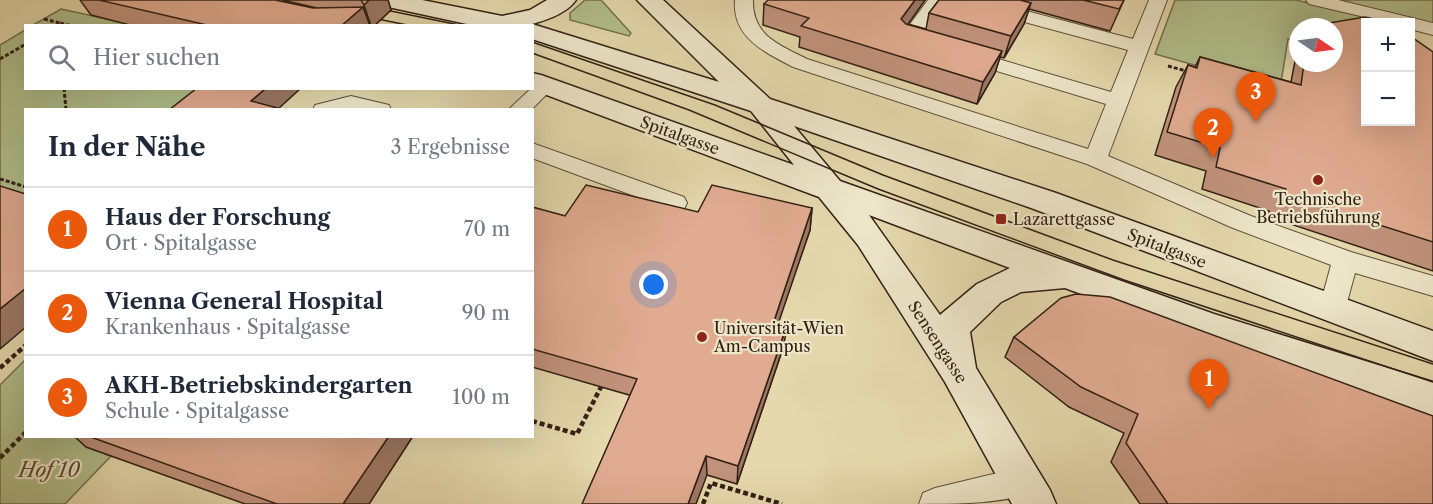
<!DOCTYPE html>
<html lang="de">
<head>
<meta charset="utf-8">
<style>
	:root { --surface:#fff; --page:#f2f2f3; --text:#1f2937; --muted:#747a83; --line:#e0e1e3; --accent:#ea580c }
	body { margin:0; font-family:"Libre Caslon Text",serif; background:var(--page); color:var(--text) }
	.controls { position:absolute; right:18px; top:18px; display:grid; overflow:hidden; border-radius:0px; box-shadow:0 6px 24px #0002 }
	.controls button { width:54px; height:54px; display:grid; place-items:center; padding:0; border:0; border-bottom:2px solid var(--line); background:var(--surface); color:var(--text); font:30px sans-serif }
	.compass { position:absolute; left:1289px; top:18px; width:54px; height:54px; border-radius:50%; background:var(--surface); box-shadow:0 6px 24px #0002; rotate:103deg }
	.you { position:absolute; left:654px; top:285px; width:21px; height:21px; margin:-15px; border:4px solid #fff; border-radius:50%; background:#1a73e8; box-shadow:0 0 0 9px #1a73e833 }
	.badge { display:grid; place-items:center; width:39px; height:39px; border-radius:50%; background:var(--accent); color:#fff; font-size:20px; font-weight:700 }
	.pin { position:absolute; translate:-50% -50px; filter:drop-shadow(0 2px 3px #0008) }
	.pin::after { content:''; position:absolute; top:32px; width:21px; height:18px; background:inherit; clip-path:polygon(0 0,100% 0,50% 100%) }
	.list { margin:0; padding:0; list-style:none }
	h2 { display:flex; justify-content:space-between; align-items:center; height:78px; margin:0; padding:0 24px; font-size:26px }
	h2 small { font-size:20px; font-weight:400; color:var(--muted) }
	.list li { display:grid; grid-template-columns:39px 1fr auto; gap:18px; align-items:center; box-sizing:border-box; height:84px; padding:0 24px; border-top:2px solid var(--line) }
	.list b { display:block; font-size:22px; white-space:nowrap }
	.list p { margin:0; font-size:20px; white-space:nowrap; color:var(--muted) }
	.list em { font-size:20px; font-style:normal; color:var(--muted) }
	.icon { flex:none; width:33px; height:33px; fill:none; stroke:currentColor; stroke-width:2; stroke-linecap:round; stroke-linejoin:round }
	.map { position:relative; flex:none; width:1433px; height:504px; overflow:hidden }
	.search { position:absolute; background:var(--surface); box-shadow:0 6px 24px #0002; left:24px; top:24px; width:510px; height:66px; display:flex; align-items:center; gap:15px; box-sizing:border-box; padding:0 21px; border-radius:0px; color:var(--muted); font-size:22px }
	.panel { position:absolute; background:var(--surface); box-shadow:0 6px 24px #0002; left:24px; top:108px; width:510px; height:330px; border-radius:0px }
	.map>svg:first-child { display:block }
	.green { fill:#b1bf8c; stroke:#727050; stroke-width:1.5 }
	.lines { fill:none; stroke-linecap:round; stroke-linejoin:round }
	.lane-casing { stroke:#5e4e3a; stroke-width:2 }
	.secondary-casing { stroke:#322014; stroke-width:3 }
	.path-far1 { stroke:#322014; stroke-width:3; stroke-dasharray:4 2; stroke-linecap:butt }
	.path { stroke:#322014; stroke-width:4.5; stroke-dasharray:5 3; stroke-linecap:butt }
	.lane { fill:#ede6c9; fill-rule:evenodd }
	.secondary { fill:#ede6c9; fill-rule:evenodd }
	.tram { stroke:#322014; stroke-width:1.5 }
	.wall { fill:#c1937c; stroke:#322014; stroke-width:1.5 }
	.shaded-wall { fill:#9d7865; stroke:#322014; stroke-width:1.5 }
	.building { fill:#e0ab90; stroke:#322014; stroke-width:1.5 }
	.poi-dot { fill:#8f2418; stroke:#ede6c9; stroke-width:2 }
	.labels { text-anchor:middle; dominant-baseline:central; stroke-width:4.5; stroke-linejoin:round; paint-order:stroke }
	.street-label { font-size:16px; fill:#322014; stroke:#ede6c9 }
	.poi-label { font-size:16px; fill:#322014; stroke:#ede6c9; text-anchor:start }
	.near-park-label { font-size:20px; font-style:italic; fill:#524832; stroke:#ede6c9 }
</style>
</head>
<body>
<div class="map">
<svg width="1433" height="504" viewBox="0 0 1433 504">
	<rect width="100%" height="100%" fill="#e4d8ac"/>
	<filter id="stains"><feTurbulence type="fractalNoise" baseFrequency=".00333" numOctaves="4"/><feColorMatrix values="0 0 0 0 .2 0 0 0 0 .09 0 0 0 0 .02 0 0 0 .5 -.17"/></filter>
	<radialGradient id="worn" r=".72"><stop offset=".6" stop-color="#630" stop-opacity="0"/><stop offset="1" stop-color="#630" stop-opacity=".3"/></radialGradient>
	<path class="green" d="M585 0H601L631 33 629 36 570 20V13Z
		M1175 0H1296L1388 22 1298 27V41L1288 39 1280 89 1155 54Z
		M1334 0H1433V24Z
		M61 9 134 25H33Z
		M25 30 26 88 235 89 209 109 26 110 25 209 0 201V45Z
		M25 360 26 436 96 437 87 447 111 456 65 504H0V385Z"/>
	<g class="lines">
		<defs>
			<path id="lane" d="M735 0H753C752 36 780 45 807 59L1088 149 1106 104 957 59 954 55 957 51 964 49 1111 92 1128 50 958 4 955 0H985L1133 39 1149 0H1167L1108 156 1251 216 1351 252 1433 276V296L1355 273 1343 317 1333 320 1323 317 1319 309 1331 265 1233 228 1087 164 793 67C764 52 732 37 735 0Z
				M928 0H946L921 36 936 41 939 45 936 49C925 52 906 48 899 39Z
				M1306 0H1338L1433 23V35L1410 29V22H1386L1309 4Z
				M545 80 552 82 555 86 531 110H508L538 82Z
				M351 96 389 105 391 110H313L315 105Z
				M532 143 684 197 687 203 684 209 675 211 532 158Z
				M1022 467 1033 471 1038 482 1033 493C996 504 958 504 919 504L923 493 935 488Z"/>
			<path id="secondary" d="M375 0H422L502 16 530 10 547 0H576C567 13 547 20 532 24L719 82 637 0H663L770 99 1056 193 1433 331V361L1034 209 794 126 840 181 1214 314 1433 382V416L1195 336 1065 288 1021 292 1001 302 970 332 976 368 1050 490 1056 504H1012L945 382 858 245 819 197 528 88H532V73L541 75 794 165 751 111 532 39V26H476L379 5ZM869 215 1010 268 977 284 940 315Z"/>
		</defs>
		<use href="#lane" class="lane-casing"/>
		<use href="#secondary" class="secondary-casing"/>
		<path class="path-far1" d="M44 19 60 23V26
			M55 26 60 23 72 26
			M0 59 26 44
			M1168 66 1190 72
			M64 88 66 110
			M0 179 26 187"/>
		<path class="path" d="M0 368 26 345
			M532 421 577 434 603 383
			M0 458 26 432
			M703 504 711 483 782 504"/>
		<use href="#lane" class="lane"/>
		<use href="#secondary" class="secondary"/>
		<path class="tram" d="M376 8 464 26
			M363 16 412 26
			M532 42 715 105 883 175 1113 260 1433 364
			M532 53 689 110 878 189 1124 280 1433 382"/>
	</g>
	<path class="wall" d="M80 0H275L313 8H317L282 0H388L391 10 374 26H371L367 19 370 26H134L91 15Z
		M925 0 908 24 926 29 929 13 939 0H1124L1110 31 1029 9 1024 24 1004 58 1000 57 995 73 977 104 799 47 800 37 763 25 764 4Z
		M1298 46V63H1334L1433 52V271L1269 217V211L1202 189 1206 171 1155 155 1176 87 1188 65 1195 67 1200 57 1291 82Z
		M532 207 565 216 812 208 810 230 778 322 784 345 737 484 707 475 629 395 532 367Z
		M1014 337 1433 504H1140L1111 462 1124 433 1069 407 1005 357Z
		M74 436H413L369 504H245L86 447Z"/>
	<path class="shaded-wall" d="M369 0H388L391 10 374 26H371L364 5Z
		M915 0H925L897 40 901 19Z
		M1031 3 1024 24 1004 58 1011 36Z
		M363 7 370 26H341Z
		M1002 51 995 73 977 104 983 82Z
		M266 88H301L277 110 251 101Z
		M812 208 810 230 772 342 774 321Z
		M26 288V327L0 349V309Z
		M787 325 784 345 737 484 738 466Z
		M389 436H413L369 504H343Z
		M706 456 707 475 696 504H688Z"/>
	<path class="building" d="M99 0H275L313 8 363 7 341 26H211Z
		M361 0H369L364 5Z
		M768 0H915L901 19 906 24 1002 51 983 82 801 26 809 18 764 4Z
		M939 0H1020L1031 3 1011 36 929 13Z
		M1083 0H1124L1119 9Z
		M1365 17 1387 22H1365V122H1410V36L1433 52V242L1285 195 1286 189 1216 167 1220 148 1167 132 1188 65 1197 68 1200 57 1301 85 1304 63H1334V27H1310L1311 26Z
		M197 88H266L251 101 285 110H169Z
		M586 185 698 212 712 185 812 208 774 321 787 325 738 466 706 456 688 504H582L637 379 532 349V207L565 216Z
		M0 186 26 194V288L0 309Z
		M1076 294 1110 297 1433 416V504H1168L1126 443 1138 414 1081 387 1014 337 1061 298Z
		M88 436H389L343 504H277Z"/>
	<g class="poi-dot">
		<circle cx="1318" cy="180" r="6"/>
		<rect x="995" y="213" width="12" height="12" rx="3"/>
		<circle cx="702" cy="337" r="6"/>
	</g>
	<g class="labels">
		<g class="street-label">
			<text transform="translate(680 135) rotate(20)">Spitalgasse</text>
			<text transform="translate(1167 248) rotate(21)">Spitalgasse</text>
			<text transform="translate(938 342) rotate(57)">Sensengasse</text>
		</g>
		<g class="poi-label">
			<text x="1318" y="199" text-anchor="middle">Technische<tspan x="1318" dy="18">Betriebsführung</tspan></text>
			<text x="1013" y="219">Lazarettgasse</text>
			<text x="714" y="328">Universität-Wien<tspan x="714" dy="18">Am-Campus</tspan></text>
		</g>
		<g class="near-park-label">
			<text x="49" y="470">Hof 10</text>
		</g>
	</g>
	<rect width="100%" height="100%" filter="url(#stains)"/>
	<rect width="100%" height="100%" fill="url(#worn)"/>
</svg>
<div class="controls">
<button>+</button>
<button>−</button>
</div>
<svg class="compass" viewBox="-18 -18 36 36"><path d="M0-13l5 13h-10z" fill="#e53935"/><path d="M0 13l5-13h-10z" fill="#747a83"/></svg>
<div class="you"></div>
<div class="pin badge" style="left:1209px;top:409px">1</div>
<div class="pin badge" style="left:1213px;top:158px">2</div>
<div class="pin badge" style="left:1256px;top:122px">3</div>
<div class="search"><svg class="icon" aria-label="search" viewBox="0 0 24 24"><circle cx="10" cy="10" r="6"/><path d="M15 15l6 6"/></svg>Hier suchen</div>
<section class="panel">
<h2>In der Nähe<small>3 Ergebnisse</small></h2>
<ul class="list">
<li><span class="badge">1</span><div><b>Haus der Forschung</b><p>Ort · Spitalgasse</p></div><em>70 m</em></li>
<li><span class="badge">2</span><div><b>Vienna General Hospital</b><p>Krankenhaus · Spitalgasse</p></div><em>90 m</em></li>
<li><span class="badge">3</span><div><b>AKH-Betriebskindergarten</b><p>Schule · Spitalgasse</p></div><em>100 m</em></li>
</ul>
</section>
</div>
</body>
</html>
